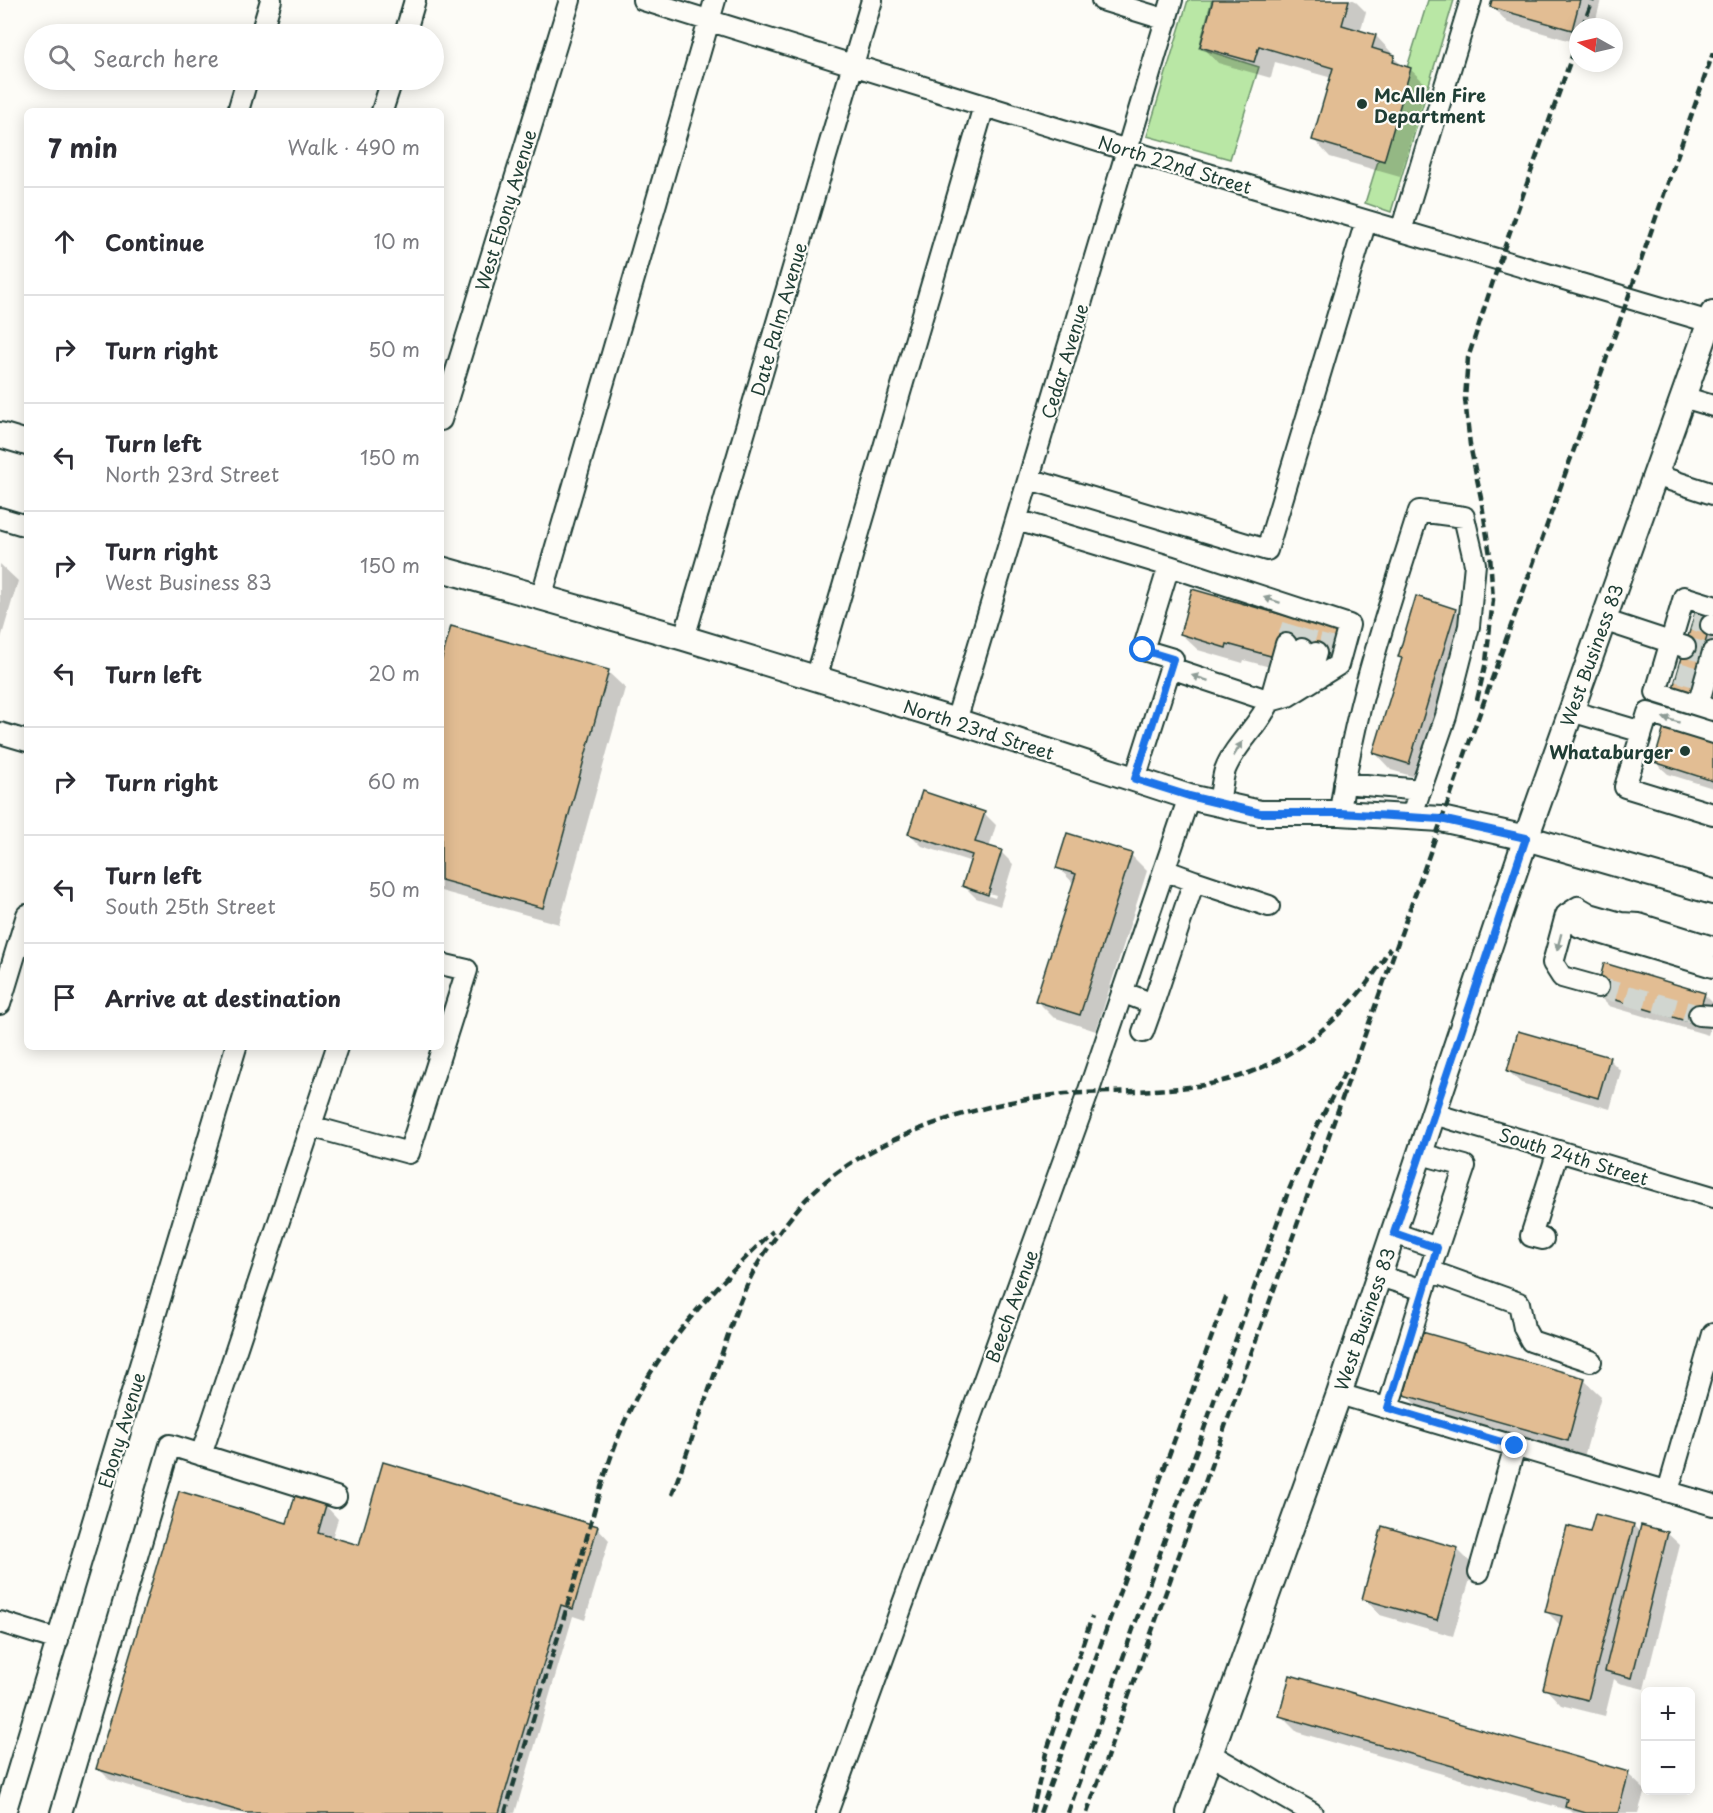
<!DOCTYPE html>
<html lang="en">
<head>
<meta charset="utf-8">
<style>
	:root { --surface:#fff; --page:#f7f7f7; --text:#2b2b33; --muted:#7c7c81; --line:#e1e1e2 }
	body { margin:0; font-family:"Playpen Sans",sans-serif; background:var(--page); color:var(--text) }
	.controls { position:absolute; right:18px; bottom:18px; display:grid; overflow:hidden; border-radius:9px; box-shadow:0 3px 15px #0003 }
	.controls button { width:54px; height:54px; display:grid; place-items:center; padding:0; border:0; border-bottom:2px solid var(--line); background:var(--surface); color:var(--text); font:30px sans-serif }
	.compass { position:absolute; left:1569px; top:18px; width:54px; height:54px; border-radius:50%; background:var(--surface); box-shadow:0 3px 15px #0003; rotate:278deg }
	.stop { position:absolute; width:18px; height:18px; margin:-14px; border:4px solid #1a73e8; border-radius:50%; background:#fff }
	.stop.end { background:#1a73e8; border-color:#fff; box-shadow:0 2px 6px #0008 }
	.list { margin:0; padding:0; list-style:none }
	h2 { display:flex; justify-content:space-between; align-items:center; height:78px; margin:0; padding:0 24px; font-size:26px }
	h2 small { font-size:20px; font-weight:400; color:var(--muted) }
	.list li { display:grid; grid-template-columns:39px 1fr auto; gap:18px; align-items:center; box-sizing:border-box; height:108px; padding:0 24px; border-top:2px solid var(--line) }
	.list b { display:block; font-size:22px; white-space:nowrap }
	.list p { margin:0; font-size:20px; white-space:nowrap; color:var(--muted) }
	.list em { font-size:20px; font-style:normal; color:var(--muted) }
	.icon { flex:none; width:33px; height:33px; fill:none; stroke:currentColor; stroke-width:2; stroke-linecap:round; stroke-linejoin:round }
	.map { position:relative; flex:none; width:1713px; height:1813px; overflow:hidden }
	.search { position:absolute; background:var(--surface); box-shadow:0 3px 15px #0003; left:24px; top:24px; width:420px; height:66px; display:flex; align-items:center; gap:15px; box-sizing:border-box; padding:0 21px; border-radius:33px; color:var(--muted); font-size:22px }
	.panel { position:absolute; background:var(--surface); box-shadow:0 3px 15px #0003; left:24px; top:108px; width:420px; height:942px; border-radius:9px }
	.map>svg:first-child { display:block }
	.green { fill:#b9e7a5; stroke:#6c926c; stroke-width:1.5 }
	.shadow { fill:#0003; fill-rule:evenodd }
	.building { fill:#e2bd93; stroke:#1f3d34; stroke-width:1.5 }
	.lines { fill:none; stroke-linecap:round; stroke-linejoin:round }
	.minor-tunnel { stroke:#d1d6d0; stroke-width:20; stroke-dasharray:20 10; stroke-linecap:butt }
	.minor-casing { stroke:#1f3d34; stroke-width:24 }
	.major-casing { stroke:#1f3d34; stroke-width:28 }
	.minor { stroke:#fdfcf7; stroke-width:20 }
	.major { stroke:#fdfcf7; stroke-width:24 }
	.rail { stroke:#1f3d34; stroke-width:4.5; stroke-dasharray:9 4.5; stroke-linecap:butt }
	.oneway { fill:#8e9c96 }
	.route { stroke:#1a73e8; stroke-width:8 }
	.poi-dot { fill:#1f3d34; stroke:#fdfcf7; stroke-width:2 }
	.labels { text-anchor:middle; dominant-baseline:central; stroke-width:4.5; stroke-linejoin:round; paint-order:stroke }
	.poi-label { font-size:18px; font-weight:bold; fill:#1f3d34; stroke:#fdfcf7; text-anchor:start }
	.street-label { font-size:18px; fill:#1f3d34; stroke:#fdfcf7 }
</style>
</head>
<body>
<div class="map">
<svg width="1713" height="1813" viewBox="0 0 1713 1813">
	<rect width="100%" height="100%" fill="#fdfcf7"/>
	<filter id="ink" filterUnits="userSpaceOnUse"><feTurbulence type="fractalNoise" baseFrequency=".0167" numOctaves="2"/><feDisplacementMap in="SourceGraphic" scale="12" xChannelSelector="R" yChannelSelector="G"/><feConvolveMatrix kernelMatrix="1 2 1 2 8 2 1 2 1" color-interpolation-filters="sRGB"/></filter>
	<g filter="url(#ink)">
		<path class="green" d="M1188 0H1212L1199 48 1259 67 1230 159 1147 136Z
			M1428 0H1454L1391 212 1365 203Z"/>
		<path class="shadow" d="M1215 0H1354L1366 12 1360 32 1376 36 1392 53 1391 56 1405 67 1410 69 1427 85 1400 177 1330 157 1314 140 1332 78 1275 62 1271 78 1218 63 1202 46Z
			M1494 0H1601L1594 27H1578V43L1508 23 1492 6Z
			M0 564 18 581 0 642Z
			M1455 610 1472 627 1425 780 1391 770 1375 753 1403 660 1399 656Z
			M1713 612V669L1687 700Z
			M1338 632 1354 649 1348 673 1299 659 1295 674 1244 660 1243 663 1198 650 1181 634Z
			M441 667 608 672 625 688 559 924 441 891Z
			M1713 741V788L1668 774 1655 762Z
			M984 813 996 825 989 848 1001 852 1013 864 1000 906 976 898 964 886 972 862 922 846 910 834ZM976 889 996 895 995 898 976 892Z
			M1131 855 1147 871 1096 1031 1053 1017 1037 1001 1074 884 1058 867Z
			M1597 994H1704L1713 1003V1019L1708 1035 1609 1006Z
			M1609 1059 1621 1071 1610 1109 1521 1083 1508 1071Z
			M1584 1380 1601 1396 1584 1457 1422 1411 1406 1395Z
			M296 1498 326 1506 338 1519 332 1538 360 1547 597 1527 609 1540 585 1620 573 1616 515 1813H220L110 1780 98 1768 288 1525Z
			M1633 1525 1640 1532 1667 1533 1680 1545 1644 1689 1619 1683 1614 1679 1605 1716 1561 1705 1545 1688 1561 1626 1546 1611Z
			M1457 1549 1474 1566 1453 1636 1380 1615 1364 1598Z
			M1280 1715 1628 1774 1645 1790 1638 1813H1573L1571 1811 1297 1732Z"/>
		<path class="building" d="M1213 0H1349L1342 25 1376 35 1372 48 1395 55 1393 62 1411 68 1384 161 1312 140 1333 68 1259 46 1254 62 1200 47Z
			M1492 0H1580L1572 30 1490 7Z
			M1192 589 1339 631 1331 657 1282 643 1278 658 1227 644 1226 648 1180 634Z
			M1416 596 1456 609 1409 764 1373 753 1402 658 1398 657Z
			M1697 606 1713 610V617L1690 693 1673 688Z
			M451 626 609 670 543 908 441 880V662Z
			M1665 724 1713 739V781L1654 762Z
			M922 791 985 812 975 842 1002 850 988 895 962 886 972 855 908 834Z
			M1067 833 1132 853 1080 1015 1035 1001 1076 874 1056 868Z
			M1604 963 1705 993 1696 1024 1596 994Z
			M1518 1031 1610 1057 1598 1098 1507 1071Z
			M1422 1332 1585 1378 1568 1441 1404 1395Z
			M383 1462 598 1526 573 1609 561 1605 499 1813H246L96 1769 179 1491 287 1523 295 1496 326 1505 318 1533 359 1545Z
			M1595 1514 1634 1524 1588 1700 1543 1689 1562 1616 1545 1612 1567 1526 1590 1532Z
			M1641 1525 1668 1532 1632 1678 1605 1671Z
			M1382 1526 1458 1548 1437 1620 1362 1599Z
			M1290 1675 1629 1772 1618 1813H1586L1565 1807 1567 1799 1279 1716Z"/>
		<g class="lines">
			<path class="minor-tunnel" d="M1693 620 1711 625
				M1286 644 1294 618
				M1685 647 1703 652
				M1302 649 1310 623
				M1326 656 1333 629
				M1678 672 1695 677
				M1598 987 1699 1015"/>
			<defs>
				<path id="minor" d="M643 0 1127 150 1713 323
					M1102 0 1167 20
					M261 34 271 0
					M405 34 415 0
					M238 111 247 80
					M382 111 392 80
					M1401 231 1471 0
					M1683 397 1713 406
					M441 420 570 0
					M1655 475 1713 494
					M1029 479 1267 550 1366 221
					M0 518 27 526
					M1017 520 1169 566 1349 625 1338 665 1288 696 1270 701C1259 726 1235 744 1225 770 1222 780 1221 793 1219 803
					M541 598 715 0
					M1713 606 1684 597 1656 692 1713 710
					M1603 620 1685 647
					M1711 625 1713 626
					M684 638 872 0
					M1171 668 1270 701 1286 644
					M816 679 984 106
					M1307 684 1316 653
					M1288 696 1302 649
					M1698 705 1713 652
					M1571 711 1642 732
					M956 721 1172 0
					M0 733 27 741
					M1713 733 1648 713 1625 787 1713 814
					M1135 779 1173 659 1143 650 1169 566
					M1344 783 1421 790
					M1340 813C1353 710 1388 610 1419 511L1464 517 1475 564 1469 626 1446 716 1411 817
					M1194 881 1269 906
					M1580 927 1713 967
					M1598 987 1562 977 1553 963 1566 915 1578 907 1590 914 1621 923 1639 924 1713 947
					M1122 992 1153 1004 1143 1032
					M0 1004 27 915
					M1153 1004 1194 881 1164 870
					M1699 1015 1713 1016
					M1434 1114 1713 1197
					M310 1126 409 1153 467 970 441 964
					M1394 1233 1437 1248
					M1543 1239 1531 1236 1558 1151
					M1430 1271 1519 1303 1524 1328 1531 1341 1591 1361
					M1379 1276 1424 1290
					M1339 1394 1713 1505
					M1388 1408 1432 1264 1465 1166 1421 1154
					M201 1455 337 1047
					M1668 1491 1713 1334
					M1479 1572 1515 1446
					M0 1622 58 1640
					M1210 1754 1312 1813
					M5 1813 236 1047
					M61 1813 170 1445 336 1497
					M827 1813 1088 1093 1189 797"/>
				<path id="major" d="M0 435 27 443
					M441 569 684 638 956 721 1189 797 1260 813H1340L1441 819 1526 838 1713 892
					M1189 1813 1339 1394 1526 838 1713 313"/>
			</defs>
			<use href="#minor" class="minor-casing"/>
			<use href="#major" class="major-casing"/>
			<use href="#minor" class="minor"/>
			<use href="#major" class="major"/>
			<path class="rail" d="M1582 27 1593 0
				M1477 700 1486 662 1493 600 1490 555 1481 498 1470 445 1465 399 1468 358 1500 260 1578 39
				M672 1495C688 1450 704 1404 720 1359 731 1326 741 1292 759 1262 771 1243 785 1224 800 1206 856 1140 982 1101 1065 1094 1112 1091 1158 1092 1204 1085 1283 1072 1352 1017 1390 948
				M505 1813C529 1732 554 1651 578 1570 593 1515 608 1453 634 1402 668 1336 720 1282 773 1231
				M1032 1813 1046 1753 1092 1617
				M1040 1813 1226 1297
				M1068 1813 1288 1192 1313 1134 1345 1072
				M1087 1813 1628 298 1713 53"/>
		</g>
		<defs><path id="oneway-solid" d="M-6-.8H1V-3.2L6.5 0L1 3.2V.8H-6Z" transform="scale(1.5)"/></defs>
		<g class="oneway">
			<use href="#oneway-solid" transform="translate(1272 600) rotate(-162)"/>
			<use href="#oneway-solid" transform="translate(1200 678) rotate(-162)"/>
			<use href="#oneway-solid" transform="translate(1671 720) rotate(-163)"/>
			<use href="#oneway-solid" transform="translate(1238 749) rotate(-58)"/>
			<use href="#oneway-solid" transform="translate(1559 942) rotate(105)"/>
		</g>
	</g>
	<g class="lines" filter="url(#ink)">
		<path class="route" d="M1143 650 1173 659 1135 779 1189 796 1260 813H1340L1441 819 1526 838 1394 1233 1437 1248 1388 1408 1515 1446"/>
	</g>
	<g class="poi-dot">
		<circle cx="1362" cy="104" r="6"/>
		<circle cx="1685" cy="751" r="6"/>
	</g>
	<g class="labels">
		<g class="poi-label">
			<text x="1374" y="94">McAllen Fire<tspan x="1374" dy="21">Department</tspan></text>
			<text x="1673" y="751" text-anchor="end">Whataburger</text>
		</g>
		<g class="street-label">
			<text transform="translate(1175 164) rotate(17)">North 22nd Street</text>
			<text transform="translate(505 210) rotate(-73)">West Ebony Avenue</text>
			<text transform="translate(778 319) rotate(-74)">Date Palm Avenue</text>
			<text transform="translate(1064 361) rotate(-73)">Cedar Avenue</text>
			<text transform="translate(1591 655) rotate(-70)">West Business 83</text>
			<text transform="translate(979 729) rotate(18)">North 23rd Street</text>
			<text transform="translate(1574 1156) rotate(17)">South 24th Street</text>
			<text transform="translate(1011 1306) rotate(-70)">Beech Avenue</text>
			<text transform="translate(1364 1319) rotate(-71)">West Business 83</text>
			<text transform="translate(121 1430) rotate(-73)">Ebony Avenue</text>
		</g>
	</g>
</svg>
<div class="controls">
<button>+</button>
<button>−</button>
</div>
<svg class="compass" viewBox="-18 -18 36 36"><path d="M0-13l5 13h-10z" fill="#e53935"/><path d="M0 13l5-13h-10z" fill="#7c7c81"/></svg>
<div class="stop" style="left:1143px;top:650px"></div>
<div class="stop end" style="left:1515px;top:1446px"></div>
<div class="search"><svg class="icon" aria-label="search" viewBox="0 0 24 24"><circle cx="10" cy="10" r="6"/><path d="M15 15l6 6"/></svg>Search here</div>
<section class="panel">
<h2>7 min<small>Walk · 490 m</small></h2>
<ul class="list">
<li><svg class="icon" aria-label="ahead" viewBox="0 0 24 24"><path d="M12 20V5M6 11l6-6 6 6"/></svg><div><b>Continue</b></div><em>10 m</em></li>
<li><svg class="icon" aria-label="right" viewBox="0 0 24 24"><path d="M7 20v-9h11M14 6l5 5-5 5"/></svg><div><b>Turn right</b></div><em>50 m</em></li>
<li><svg class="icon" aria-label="left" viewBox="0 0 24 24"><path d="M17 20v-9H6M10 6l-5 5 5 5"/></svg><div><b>Turn left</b><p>North 23rd Street</p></div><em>150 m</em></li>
<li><svg class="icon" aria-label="right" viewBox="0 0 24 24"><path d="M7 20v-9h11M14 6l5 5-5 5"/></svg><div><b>Turn right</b><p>West Business 83</p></div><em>150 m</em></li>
<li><svg class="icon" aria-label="left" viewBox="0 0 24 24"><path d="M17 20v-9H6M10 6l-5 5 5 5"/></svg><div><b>Turn left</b></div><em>20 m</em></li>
<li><svg class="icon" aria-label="right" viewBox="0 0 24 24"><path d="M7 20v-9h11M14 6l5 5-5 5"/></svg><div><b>Turn right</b></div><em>60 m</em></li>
<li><svg class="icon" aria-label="left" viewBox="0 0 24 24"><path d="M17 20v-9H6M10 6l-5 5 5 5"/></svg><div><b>Turn left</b><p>South 25th Street</p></div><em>50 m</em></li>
<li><svg class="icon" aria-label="arrive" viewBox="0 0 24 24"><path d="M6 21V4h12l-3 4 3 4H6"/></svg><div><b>Arrive at destination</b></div></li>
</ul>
</section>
</div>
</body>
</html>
